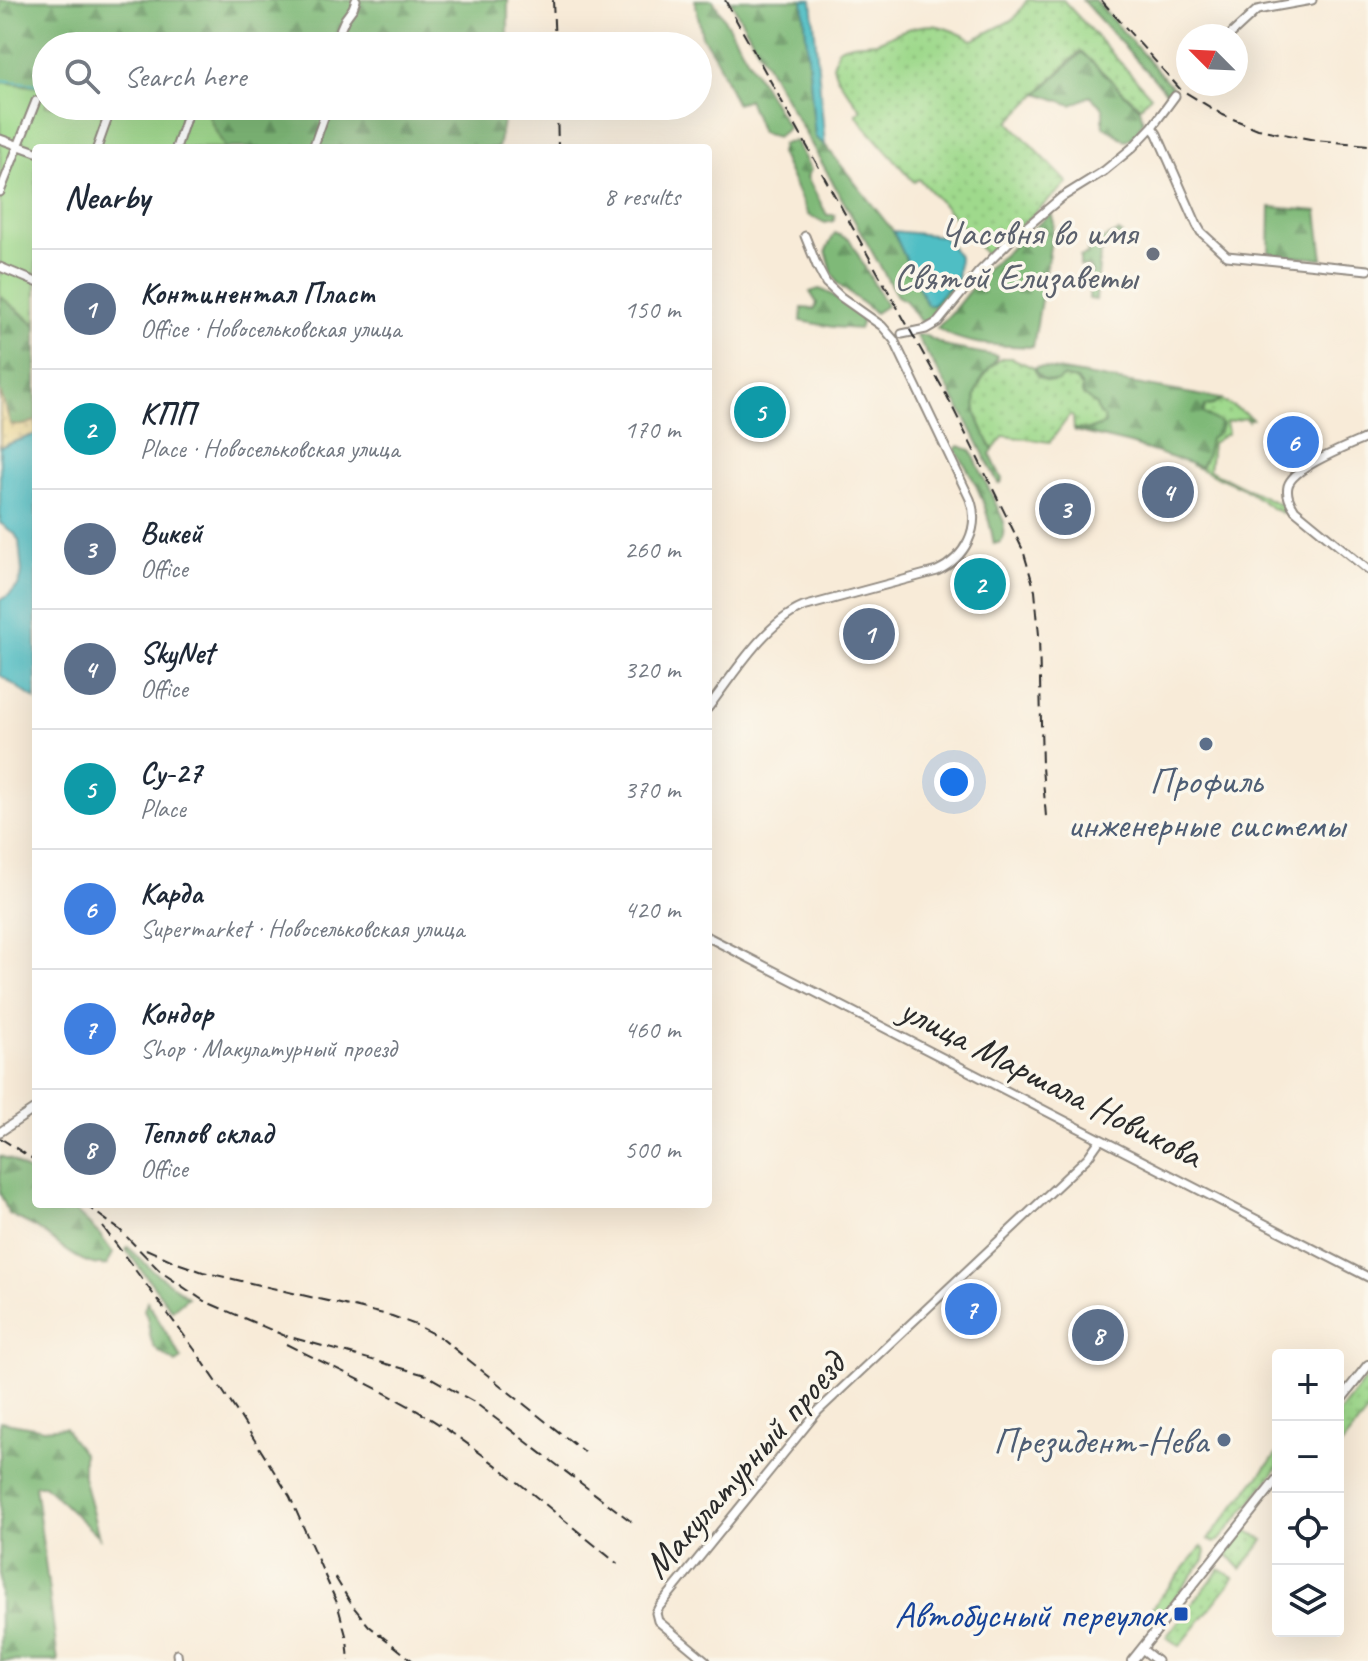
<!DOCTYPE html>
<html lang="en">
<head>
<meta charset="utf-8">
<style>
	:root { --surface:#fff; --page:#f6f6f7; --text:#1f2937; --muted:#747a83; --line:#e0e1e3; --accent:#b45309 }
	body { margin:0; font-family:Caveat,sans-serif; background:var(--page); color:var(--text) }
	.controls { position:absolute; right:24px; bottom:24px; display:grid; overflow:hidden; border-radius:8px; box-shadow:0 8px 32px #0002 }
	.controls button { width:72px; height:72px; display:grid; place-items:center; padding:0; border:0; border-bottom:2px solid var(--line); background:var(--surface); color:var(--text); font:40px sans-serif }
	.compass { position:absolute; left:1176px; top:24px; width:72px; height:72px; border-radius:50%; background:var(--surface); box-shadow:0 8px 32px #0002; rotate:294deg }
	.you { position:absolute; left:954px; top:782px; width:28px; height:28px; margin:-20px; border:6px solid #fff; border-radius:50%; background:#1a73e8; box-shadow:0 0 0 12px #1a73e833 }
	.badge { display:grid; place-items:center; width:52px; height:52px; border-radius:50%; background:var(--accent); color:#fff; font-size:26px; font-weight:700 }
	.pin { position:absolute; translate:-50% -50%; border:4px solid #fff; box-shadow:0 2px 8px #0006 }
	.list { margin:0; padding:0; list-style:none }
	h2 { display:flex; justify-content:space-between; align-items:center; height:104px; margin:0; padding:0 32px; font-size:34px }
	h2 small { font-size:26px; font-weight:400; color:var(--muted) }
	.list li { display:grid; grid-template-columns:52px 1fr auto; gap:24px; align-items:center; box-sizing:border-box; height:120px; padding:0 32px; border-top:2px solid var(--line) }
	.list b { display:block; font-size:30px; white-space:nowrap }
	.list p { margin:0; font-size:26px; white-space:nowrap; color:var(--muted) }
	.list em { font-size:26px; font-style:normal; color:var(--muted) }
	.icon { flex:none; width:44px; height:44px; fill:none; stroke:currentColor; stroke-width:2; stroke-linecap:round; stroke-linejoin:round }
	.map { position:relative; flex:none; width:1368px; height:1661px; overflow:hidden }
	.search { position:absolute; background:var(--surface); box-shadow:0 8px 32px #0002; left:32px; top:32px; width:680px; height:88px; display:flex; align-items:center; gap:20px; box-sizing:border-box; padding:0 28px; border-radius:44px; color:var(--muted); font-size:30px }
	.panel { position:absolute; background:var(--surface); box-shadow:0 8px 32px #0002; left:32px; top:144px; width:680px; height:1064px; border-radius:8px }
	.map>svg:first-child { display:block }
	.grass { fill:url(#grass-dots); stroke:#65825c; stroke-width:2 }
	.forest { fill:url(#forest-firs); stroke:#557252; stroke-width:2 }
	.sand { fill:url(#sand-dots); stroke:#8c8264; stroke-width:2 }
	.green { fill:#9fd98c; stroke:#65825c; stroke-width:2 }
	.water { fill:#50bec4; stroke:#3e7478; stroke-width:2 }
	.lines { fill:none; stroke-linecap:round; stroke-linejoin:round }
	.stream { stroke:#50bec4; stroke-width:2 }
	.minor-casing { stroke:#928b82; stroke-width:11 }
	.tertiary-casing { stroke:#928b82; stroke-width:12 }
	.minor { stroke:#fff; stroke-width:7 }
	.tertiary { stroke:#fff; stroke-width:8 }
	.rail { stroke:#2b2b2b; stroke-width:2; stroke-dasharray:12 6; stroke-linecap:butt }
	.worship-dot { fill:#6b7280; stroke:#fbf7ec; stroke-width:3 }
	.service-dot { fill:#5c6f8a; stroke:#fbf7ec; stroke-width:3 }
	.transit-dot { fill:#1a4fb4; stroke:#fbf7ec; stroke-width:3 }
	.labels { text-anchor:middle; dominant-baseline:central; stroke-width:7; stroke-linejoin:round; paint-order:stroke }
	.worship-label { font-size:38px; fill:#5b616d; stroke:#fbf7ec; text-anchor:end }
	.service-label { font-size:38px; fill:#4e5e75; stroke:#fbf7ec }
	.street-label { font-size:38px; fill:#2b2b2b; stroke:#fbf7ec }
	.transit-label { font-size:38px; fill:#164399; stroke:#fbf7ec; text-anchor:end }
</style>
</head>
<body>
<div class="map">
<svg width="1368" height="1661" viewBox="0 0 1368 1661">
	<defs>
		<pattern id="grass-dots" width="8" height="8" patternUnits="userSpaceOnUse" patternTransform="scale(2)"><rect width="8" height="8" fill="#9fd98c"/><path d="M2 2h.1M6 6h.1" fill="none" stroke="#89ba79" stroke-width="1.8" stroke-linecap="round"/></pattern>
		<pattern id="forest-firs" width="22" height="20" patternUnits="userSpaceOnUse" patternTransform="scale(2)"><rect width="22" height="20" fill="#7fb978"/><path d="M5 1l3.5 6h-7zM16 11l3.5 6h-7z" fill="#689763"/></pattern>
		<pattern id="sand-dots" width="8" height="8" patternUnits="userSpaceOnUse" patternTransform="scale(2)"><rect width="8" height="8" fill="#eeda9e"/><path d="M2 2h.1M6 6h.1" fill="none" stroke="#cb8" stroke-width="1.8" stroke-linecap="round"/></pattern>
	</defs>
	<rect width="100%" height="100%" fill="#fbf7ec"/>
	<filter id="ink" filterUnits="userSpaceOnUse"><feTurbulence type="fractalNoise" baseFrequency=".0125" numOctaves="2"/><feDisplacementMap in="SourceGraphic" scale="16" xChannelSelector="R" yChannelSelector="G"/><feConvolveMatrix kernelMatrix="1 2 1 2 8 2 1 2 1" color-interpolation-filters="sRGB"/></filter>
	<filter id="wash" filterUnits="userSpaceOnUse"><feTurbulence type="fractalNoise" baseFrequency=".006" numOctaves="4" result="noise"/><feDisplacementMap in="SourceGraphic" scale="32" xChannelSelector="R" yChannelSelector="G"/><feGaussianBlur stdDeviation="1.8" result="paint"/><feColorMatrix in="noise" values="0 0 0 0 0 0 0 0 0 0 0 0 0 0 0 0 0 1.4 0 .05"/><feComposite in="paint" operator="in"/></filter>
	<g filter="url(#wash)">
		<rect width="100%" height="100%" fill="#f8ebd8"/>
		<path class="grass" d="M1027 0H1063L1151 96 1140 107 1080 51 1009 122 1068 183 1013 232 1003 234V242L987 257 967 231 919 179 914 182 865 127 856 114 861 110 837 77 833 66 838 49C849 42 863 44 876 42 884 40 891 35 899 32 932 19 943 26 973 40L1014 19Z
			M1003 358H1012L1034 368 1038 377H1062L1076 380 1082 387 1083 394 1096 405 1099 414 1104 418 1105 424 1088 430 1074 429 1073 417 1070 415 1050 442 1004 436 993 450C978 421 964 400 988 371 993 365 996 361 1003 358Z
			M1221 399C1231 407 1242 410 1252 419H1249L1248 421 1246 418 1226 422 1228 433 1212 443 1209 470 1283 506 1284 509 1282 513 1273 509 1243 488 1191 465 1201 467C1209 450 1210 436 1210 418L1203 414 1205 406 1213 405Z
			M1368 1376V1412L1338 1449V1414Z
			M1278 1452V1467L1220 1540 1215 1542 1208 1539Z
			M1246 1530 1264 1540 1241 1569 1227 1554Z
			M1202 1546 1206 1552 1204 1560 1152 1626 1143 1619Z
			M1220 1569 1234 1578 1180 1646 1166 1637Z"/>
		<path class="forest" d="M0 0H508V46H46V88L0 82Z
			M695 0H713L788 128 777 137 761 133 748 99 736 104 717 60 702 36Z
			M730 0H803L815 137 825 145 893 231 927 305H933L946 289 951 288V295L934 316 924 322 920 321 906 301 897 296Z
			M1082 0H1095L1172 87 1166 92Z
			M1082 52 1140 109 1143 121 1136 133 1127 141 1103 126V108L1090 96 1072 105 1038 93Z
			M206 106H506L498 148H225L211 122Z
			M795 141 811 170 807 177 827 215H835L834 221 825 223 808 215 780 153 782 144Z
			M1270 207 1317 211 1323 259 1269 254Z
			M1051 213 1054 223 1033 347C1000 345 965 347 937 328L953 311 986 270Z
			M1119 232 1122 234 1100 254 1096 300 1089 299 1090 267 1080 266V257L1088 254 1087 246Z
			M835 233 850 240 886 306 875 313 838 284 832 273 826 250Z
			M819 289C834 293 849 308 863 318L859 329 833 327 801 321 802 308 815 309 817 303 810 292Z
			M0 296 36 326V421L24 425H11L0 392Z
			M916 335H924L948 347 997 356C995 365 988 369 983 377 966 403 980 426 993 450L990 454 1002 479 1001 483H998L966 419Z
			M1040 367 1221 399 1213 405 1205 406 1203 413 1222 424 1220 431 1210 439 1207 454 1201 467 1130 444 1075 431 1074 429 1088 430 1105 424 1104 418 1099 414 1096 405 1082 394V387L1077 380 1062 377 1058 381C1045 382 1039 379 1034 368Z
			M959 446 971 450 1004 522 1003 536 1001 542 994 544C987 505 977 482 955 449Z
			M0 1156 11 1160 36 1177V1204H68L100 1235 113 1253 107 1265C79 1268 56 1239 33 1226 25 1222 17 1218 9 1214L0 1193Z
			M128 1247 152 1270 188 1297 172 1310 126 1250Z
			M147 1301 182 1359 176 1363C170 1357 160 1355 155 1348 147 1338 151 1321 144 1310Z
			M0 1421 44 1429 65 1427 71 1438 83 1453V1477L99 1537 44 1485H35L58 1661H0Z"/>
		<path class="sand" d="M0 392 11 425H24L36 421V434L0 447Z"/>
		<path class="green" d="M0 82 46 88V106H206L211 122 225 148H36V324L0 296Z"/>
		<path class="water" d="M803 0H812L825 145 815 137Z
			M893 231 942 236 959 256 957 283 951 288 946 289 933 305H927Z
			M36 434V700L0 675V600L9 595 18 586 21 578 22 572 19 541 15 534 0 523V447Z"/>
		<g class="lines">
			<path class="stream" d="M0 80 46 85"/>
		</g>
	</g>
	<g filter="url(#ink)">
		<g class="lines">
			<defs>
				<path id="minor" d="M1229 36 1257 10 1312 0
					M333 46 345 19 353 8 356 0
					M1152 127 1157 134 1197 225 1201 232 1227 256 1368 270
					M0 139 36 152
					M97 148 112 106
					M176 148 190 106
					M313 148 328 106
					M0 192 36 101
					M0 267 36 282
					M902 334 926 329 938 322 978 273 1011 240 1062 197 1104 171 1132 148 1152 127 1175 96
					M1368 437C1349 446 1293 467 1288 486 1286 495 1290 502 1295 510L1368 570
					M708 708C733 675 765 623 803 607L937 571C965 558 981 528 970 499L894 340 882 326 841 297 826 283 817 266 805 236
					M708 937 1368 1277
					M0 1132 36 1108
					M1142 1649 1157 1661
					M177 1654 178 1661
					M706 1661 658 1621 656 1613 659 1607 818 1411 1088 1157 1100 1140"/>
				<path id="tertiary" d="M1338 1403 1368 1365
					M1132 1661 1278 1478"/>
			</defs>
			<use href="#minor" class="minor-casing"/>
			<use href="#tertiary" class="tertiary-casing"/>
			<use href="#minor" class="minor"/>
			<use href="#tertiary" class="tertiary"/>
			<path class="rail" d="M553 0 555 46
				M725 0 947 396 1023 550 1035 591 1039 635 1042 767 1046 817
				M1101 0 1180 89 1223 115 1258 129 1315 140 1368 145
				M557 106 558 148
				M0 1138 36 1161
				M84 1204 120 1230 161 1272 204 1301 283 1335 426 1375 474 1402 632 1522
				M114 1204H115
				M103 1227 195 1350 239 1415 290 1497 337 1603 347 1639 349 1661
				M146 1249 180 1264 203 1272 392 1316 416 1325 441 1338 584 1452
				M286 1344C340 1371 398 1396 449 1431 508 1471 562 1519 618 1564
				M335 1577 352 1605 369 1626 413 1661"/>
		</g>
	</g>
	<circle class="worship-dot" cx="1153" cy="254" r="8"/>
	<g class="service-dot">
		<circle cx="1206" cy="744" r="8"/>
		<circle cx="1224" cy="1440" r="8"/>
	</g>
	<rect class="transit-dot" x="1173" y="1606" width="16" height="16" rx="4"/>
	<g class="labels">
		<g class="worship-label">
			<text x="1137" y="232">Часовня во имя<tspan x="1137" dy="44">Святой Елизаветы</tspan></text>
		</g>
		<g class="service-label">
			<text x="1206" y="780">Профиль<tspan x="1206" dy="44">инженерные системы</tspan></text>
			<text x="1208" y="1440" text-anchor="end">Президент-Нева</text>
		</g>
		<g class="street-label">
			<text transform="translate(1051 1082) rotate(27)">улица Маршала Новикова</text>
			<text transform="translate(744 1465) rotate(-49)">Макулатурный проезд</text>
		</g>
		<g class="transit-label">
			<text x="1165" y="1614">Автобусный переулок</text>
		</g>
	</g>
</svg>
<div class="controls">
<button>+</button>
<button>−</button>
<button><svg class="icon" aria-label="locate" viewBox="0 0 24 24"><circle cx="12" cy="12" r="6"/><path d="M12 2v4M12 18v4M2 12h4M18 12h4"/></svg></button>
<button><svg class="icon" aria-label="layers" viewBox="0 0 24 24"><path d="M12 4l9 5-9 5-9-5zM3 14l9 5 9-5"/></svg></button>
</div>
<svg class="compass" viewBox="-18 -18 36 36"><path d="M0-13l5 13h-10z" fill="#e53935"/><path d="M0 13l5-13h-10z" fill="#747a83"/></svg>
<div class="you"></div>
<div class="pin badge" style="left:869px;top:634px;background:#5c6f8a">1</div>
<div class="pin badge" style="left:980px;top:584px;background:#0f9aa8">2</div>
<div class="pin badge" style="left:1065px;top:509px;background:#5c6f8a">3</div>
<div class="pin badge" style="left:1168px;top:492px;background:#5c6f8a">4</div>
<div class="pin badge" style="left:760px;top:412px;background:#0f9aa8">5</div>
<div class="pin badge" style="left:1293px;top:442px;background:#3f7fe0">6</div>
<div class="pin badge" style="left:971px;top:1309px;background:#3f7fe0">7</div>
<div class="pin badge" style="left:1098px;top:1335px;background:#5c6f8a">8</div>
<div class="search"><svg class="icon" aria-label="search" viewBox="0 0 24 24"><circle cx="10" cy="10" r="6"/><path d="M15 15l6 6"/></svg>Search here</div>
<section class="panel">
<h2>Nearby<small>8 results</small></h2>
<ul class="list">
<li><span class="badge" style="background:#5c6f8a">1</span><div><b>Континентал Пласт</b><p>Office · Новосельковская улица</p></div><em>150 m</em></li>
<li><span class="badge" style="background:#0f9aa8">2</span><div><b>КПП</b><p>Place · Новосельковская улица</p></div><em>170 m</em></li>
<li><span class="badge" style="background:#5c6f8a">3</span><div><b>Викей</b><p>Office</p></div><em>260 m</em></li>
<li><span class="badge" style="background:#5c6f8a">4</span><div><b>SkyNet</b><p>Office</p></div><em>320 m</em></li>
<li><span class="badge" style="background:#0f9aa8">5</span><div><b>Су-27</b><p>Place</p></div><em>370 m</em></li>
<li><span class="badge" style="background:#3f7fe0">6</span><div><b>Карда</b><p>Supermarket · Новосельковская улица</p></div><em>420 m</em></li>
<li><span class="badge" style="background:#3f7fe0">7</span><div><b>Кондор</b><p>Shop · Макулатурный проезд</p></div><em>460 m</em></li>
<li><span class="badge" style="background:#5c6f8a">8</span><div><b>Теплов склад</b><p>Office</p></div><em>500 m</em></li>
</ul>
</section>
</div>
</body>
</html>
